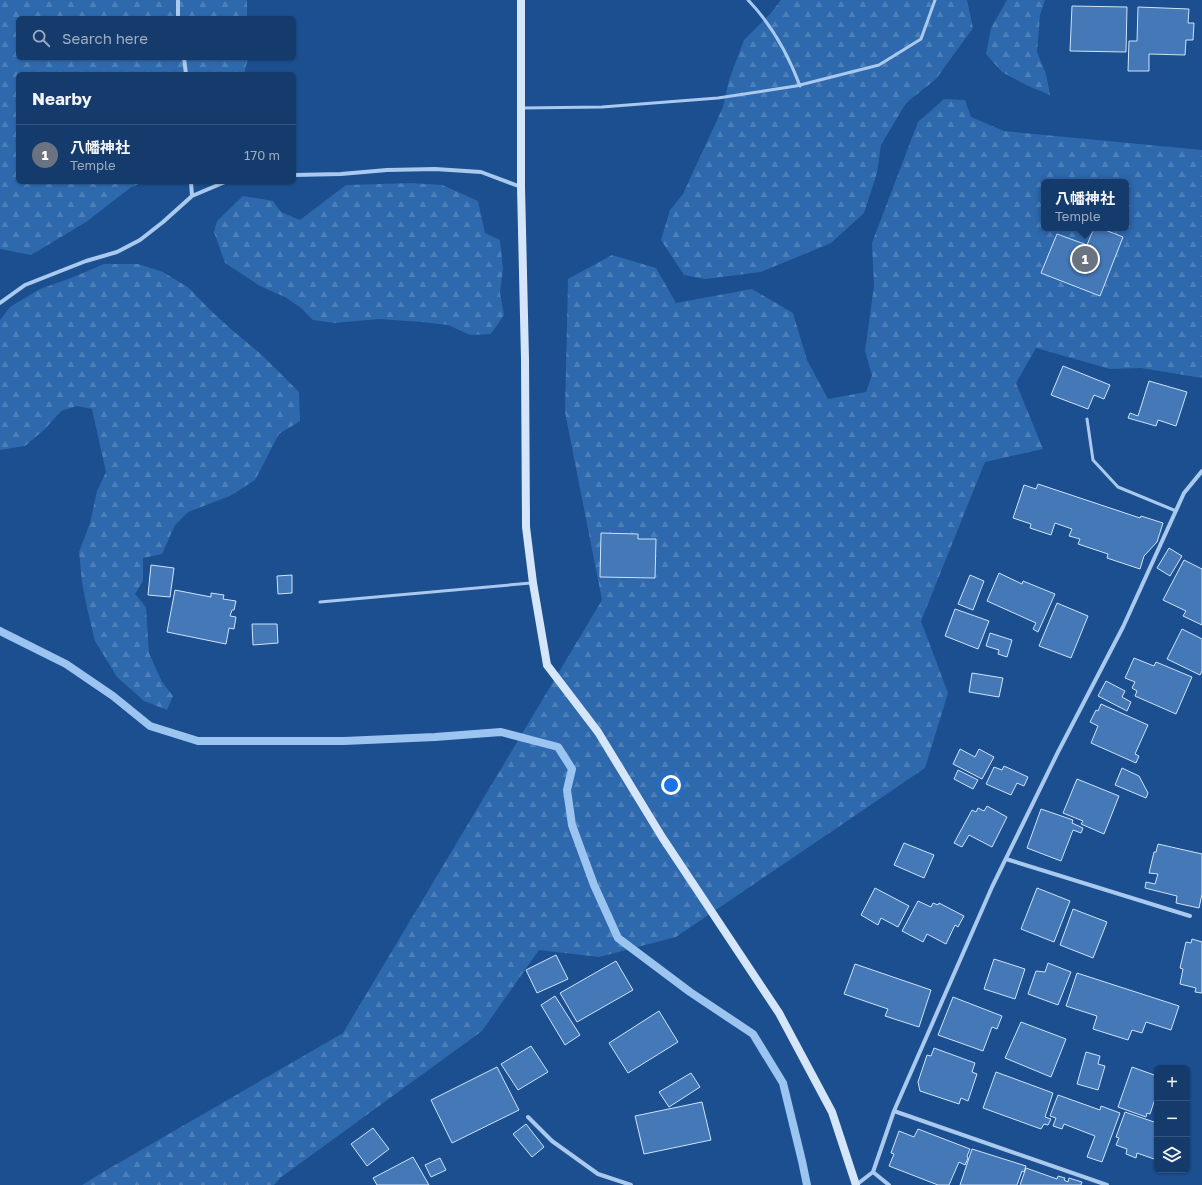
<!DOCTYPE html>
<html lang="en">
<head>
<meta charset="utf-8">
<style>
	:root { --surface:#143b6b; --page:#1d4271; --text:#f1f3f6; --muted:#9dadc1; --line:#33557e; --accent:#ffd166 }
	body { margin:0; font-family:"Golos Text","Noto Sans JP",sans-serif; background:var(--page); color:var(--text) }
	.controls { position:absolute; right:12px; bottom:12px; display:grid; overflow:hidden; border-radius:6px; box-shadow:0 1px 3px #0004 }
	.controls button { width:36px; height:36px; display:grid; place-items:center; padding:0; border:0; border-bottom:1px solid var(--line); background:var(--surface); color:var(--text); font:20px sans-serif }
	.you { position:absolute; left:671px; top:785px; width:14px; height:14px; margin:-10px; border:3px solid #fff; border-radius:50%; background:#1a73e8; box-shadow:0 0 0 6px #1a73e833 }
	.badge { display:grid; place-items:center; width:26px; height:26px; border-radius:50%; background:var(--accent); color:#fff; font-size:13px; font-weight:700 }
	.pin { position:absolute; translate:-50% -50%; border:2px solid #fff; box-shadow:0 1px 4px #0006 }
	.popup { position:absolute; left:1041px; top:179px; width:88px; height:52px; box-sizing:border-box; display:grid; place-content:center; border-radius:6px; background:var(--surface); filter:drop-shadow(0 1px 3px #0005); font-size:13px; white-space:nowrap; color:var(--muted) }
	.popup b { font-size:15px; color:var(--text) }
	.popup::after { content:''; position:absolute; left:50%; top:100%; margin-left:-8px; border:8px solid transparent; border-top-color:var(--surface) }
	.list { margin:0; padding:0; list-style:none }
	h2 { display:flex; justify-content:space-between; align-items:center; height:52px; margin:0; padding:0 16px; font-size:17px }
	h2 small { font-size:13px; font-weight:400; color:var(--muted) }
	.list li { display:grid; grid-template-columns:26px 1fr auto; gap:12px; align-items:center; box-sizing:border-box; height:60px; padding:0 16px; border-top:1px solid var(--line) }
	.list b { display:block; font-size:15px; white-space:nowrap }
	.list p { margin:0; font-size:13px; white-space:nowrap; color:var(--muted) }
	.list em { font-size:13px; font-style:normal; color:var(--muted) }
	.icon { flex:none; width:22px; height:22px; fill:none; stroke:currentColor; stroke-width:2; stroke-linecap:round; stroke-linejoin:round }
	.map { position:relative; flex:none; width:1202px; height:1185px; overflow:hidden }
	.search { position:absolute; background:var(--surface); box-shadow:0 1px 3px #0004; left:16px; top:16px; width:280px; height:44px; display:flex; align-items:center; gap:10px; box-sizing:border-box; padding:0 14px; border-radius:6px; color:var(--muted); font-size:15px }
	.panel { position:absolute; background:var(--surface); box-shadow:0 1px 3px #0004; left:16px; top:72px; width:280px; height:112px; border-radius:6px }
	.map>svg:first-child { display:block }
	.forest { fill:url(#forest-firs); fill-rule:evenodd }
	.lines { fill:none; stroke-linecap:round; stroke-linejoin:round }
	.stream { stroke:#9cc4f0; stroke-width:8 }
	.building { fill:#4478b7; stroke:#cfe3fa }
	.lane { stroke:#a9c9ee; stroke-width:3 }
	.street { stroke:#a9c9ee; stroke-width:4 }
	.secondary { stroke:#d6e6fa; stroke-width:8 }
</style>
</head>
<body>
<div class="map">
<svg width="1202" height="1185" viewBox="0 0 1202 1185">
	<defs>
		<pattern id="forest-firs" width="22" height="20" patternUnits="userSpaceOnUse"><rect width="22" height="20" fill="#2e69ad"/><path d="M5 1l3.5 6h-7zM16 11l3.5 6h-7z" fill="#4d80b9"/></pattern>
	</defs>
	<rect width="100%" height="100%" fill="#1b4f8f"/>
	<path class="forest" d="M0 0H247V18H18V58H248L244 74H18V182H143L130 188 86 222 31 255 0 249Z
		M781 0H967L973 28 936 79 906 103 881 145 877 173 864 213 831 243 761 272 705 279 684 275 661 240 670 210 683 194 723 107 729 80 744 40 771 13Z
		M1007 0H1045L1040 15 1037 52 1046 74 1050 95 1026 85 1002 72 986 54 991 28Z
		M944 99 965 100 971 117 1004 131 1202 150V378L1141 368 1110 369 1036 348 1016 383 1043 449 985 462 921 621 948 693 925 768 676 937 599 957 539 950 482 1031 280 1178 274 1185H82L103 1172 343 1033 602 600 565 412 568 279 612 255 656 268 676 303 752 289 793 313 807 360 828 399 866 392 872 375 865 351 874 286 872 243 918 122ZM1044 182H1126V228H1044Z
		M412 183 442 185 478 201 485 233 500 240 503 269 500 293 504 315 491 334 470 335 448 325 422 322 379 319 334 323 313 320 301 308 285 297 260 286 225 263 214 232 217 221 243 196 273 201 281 212 300 220 346 185Z
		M104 264H138L163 272 189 288 210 310 232 330 262 355 299 392 300 421 279 434 255 480 230 496 188 512 175 525 162 554 143 558V581L135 594 146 607 149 653 162 682 173 696 167 710 144 701 117 677 95 641 87 608 82 582 79 552 90 523 97 491 106 472 92 409 77 406 61 411 45 429 25 446 0 450V320L10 307 40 289 71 278Z"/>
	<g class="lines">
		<path class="stream" d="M0 631 66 664 113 696 150 726 198 741H344L435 737 501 732 558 747 572 769 567 790 572 825 594 885 618 938 690 992 753 1034 783 1083 802 1161 807 1185"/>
	</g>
	<path class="building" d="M1072 6 1127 7 1126 52 1070 51Z
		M1138 7 1189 9 1188 23H1194L1193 40H1186L1185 55 1149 54V71H1128L1129 41H1137Z
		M1094 228H1100L1123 237 1100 296 1041 273 1057 234 1087 245Z
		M1063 366 1110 385 1104 399 1094 395 1088 409 1051 395Z
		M1149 381 1187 392 1176 426 1158 420 1156 426 1128 418 1130 413 1138 416Z
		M1038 484 1140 518 1141 516 1163 523 1157 542 1144 556 1140 569 1107 558 1108 554 1078 544 1080 539 1069 536 1072 529 1055 523 1051 535 1030 528 1031 524 1013 518 1024 485 1036 489Z
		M601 533 638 534V539H656L655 578 600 577Z
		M1169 548 1182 556 1170 576 1157 568Z
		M1184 560 1202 569V625L1183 616 1186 611 1163 600Z
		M151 565 174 568 170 597 148 595Z
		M999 573 1022 584 1023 581 1055 594 1038 632 1033 629 1036 623 987 601Z
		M292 575V593L278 594 277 576Z
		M970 575 984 581 973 610 958 604Z
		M175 590 211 597V593L224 595 223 599 236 601 234 610H232L230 616 236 617 234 629 229 628 226 644 167 632Z
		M1057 603 1088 616 1071 658 1039 646Z
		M955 609 989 621 978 649 945 636Z
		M252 624H277L278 643 253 645Z
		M1182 629 1202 639V671L1200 675 1167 659Z
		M990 633 1012 640 1007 657 998 654 999 650 986 646Z
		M1134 658 1154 666 1156 662 1192 677 1176 714 1135 696 1137 691 1132 688 1135 682 1125 678Z
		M972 673 1003 678 999 697 969 692Z
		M1106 681 1125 691 1122 697 1131 702 1127 711 1098 696Z
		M1101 704 1148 725 1135 754 1139 756 1136 763 1091 743 1098 726 1090 722 1096 710 1098 711Z
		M960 749 975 757 979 749 994 757 982 779 953 764Z
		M1004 766 1028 777 1024 786 1017 783 1011 795 986 784 994 767 1002 770Z
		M1122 768 1139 776 1148 793 1146 798 1115 785Z
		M958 770 978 780 973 789 954 779Z
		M1077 779 1119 796 1104 834 1081 824 1083 821 1063 813Z
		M987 806 1007 817 992 847 969 835 962 847 954 843 972 810 976 812 978 808 984 811Z
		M1041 809 1073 820 1072 823 1083 828 1081 833 1073 830 1061 861 1027 848Z
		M904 843 934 855 924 878 894 865Z
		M1158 844 1202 854V894L1199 908 1176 903 1177 896 1145 888 1146 882 1155 884 1158 874 1149 873 1154 852H1156Z
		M875 888 909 906 898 927 881 918 878 925 861 915Z
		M1037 888 1070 901 1054 942 1021 929Z
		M918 901 931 907 933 903 938 905 939 903 964 916 958 927 955 925 946 944 927 934 923 942 902 931Z
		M1073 909 1107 922 1093 958 1060 945Z
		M1192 939 1202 942V993L1195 992 1196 988 1180 984 1183 969 1180 968 1186 942 1191 943Z
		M556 955 568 979 537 993 526 970Z
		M994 959 1025 969 1015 999 984 989Z
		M616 961 633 990 577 1022 560 993Z
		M1048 963 1071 972 1058 1005 1028 994 1036 971 1045 972Z
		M855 964 931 990 919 1027 885 1016 888 1009 844 994Z
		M1077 973 1179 1006 1171 1030 1146 1022 1142 1033 1132 1030 1128 1040 1093 1029 1097 1016 1066 1006Z
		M555 996 580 1035 565 1045 541 1005Z
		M953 997 1002 1016 997 1029 992 1027 983 1051 938 1035Z
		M659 1011 678 1042 628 1073 609 1043Z
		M1021 1022 1066 1039 1051 1077 1005 1058Z
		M531 1046 548 1072 518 1090 501 1064Z
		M934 1048 975 1063 972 1072 977 1074 968 1101 961 1098 959 1104 920 1091 918 1082 927 1055 931 1056Z
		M1086 1052 1100 1056 1098 1064 1105 1066 1098 1090 1077 1084Z
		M497 1067 519 1110 452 1143 431 1100Z
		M1132 1067 1157 1076V1093L1150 1114 1147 1113 1146 1117 1118 1107Z
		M996 1072 1053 1093 1045 1117 1051 1119 1048 1125 1044 1124 1041 1129 983 1108Z
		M691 1073 700 1087 669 1107 659 1092Z
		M1058 1095 1100 1110 1101 1106 1120 1113 1102 1162 1087 1157 1095 1136 1064 1124 1062 1129 1053 1126 1056 1118 1050 1116Z
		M702 1102 711 1140 644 1154 635 1116Z
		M1125 1112 1157 1123V1160L1137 1153 1136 1158 1126 1154 1127 1149 1116 1145 1119 1138 1116 1137Z
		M526 1124 544 1147 532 1157 513 1134Z
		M373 1128 389 1149 367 1166 351 1144Z
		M918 1129 970 1149 967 1156 968 1158 965 1165 959 1162 949 1185H938L889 1166 894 1154 891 1153 899 1131 914 1137Z
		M972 1149 1026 1166 1024 1172 1022 1171 1017 1185H960Z
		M413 1157 429 1185H377L373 1178Z
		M440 1158 446 1170 431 1177 425 1165Z
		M1026 1168 1057 1179 1058 1176 1065 1178 1064 1180 1068 1182 1069 1178 1082 1182 1081 1185H1020Z"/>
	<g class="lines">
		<path class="lane" d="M748 0C772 25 788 54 800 86
			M521 108 602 107 718 98 796 86 879 65 921 39 935 0
			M1087 419 1093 460 1118 487 1176 511
			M320 602 531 583"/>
		<path class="street" d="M178 0V18
			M184 58 186 74
			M294 175 341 174 387 170 435 169 481 172 521 187
			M192 196 225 182
			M0 303 25 285 86 261 117 252 140 240 163 222 192 196 191 182
			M1006 859 1190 916
			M894 1111 1107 1185
			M528 1117 552 1141 598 1174 631 1185
			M873 1172 889 1185
			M856 1185 873 1172 894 1111 992 887 1058 752 1123 627 1184 493 1202 471"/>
		<path class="secondary" d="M521 0V187L525 359 526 527 533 583 547 665 598 732 662 837 779 1013 832 1112 856 1185"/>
	</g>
</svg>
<div class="controls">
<button>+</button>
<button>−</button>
<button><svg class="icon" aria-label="layers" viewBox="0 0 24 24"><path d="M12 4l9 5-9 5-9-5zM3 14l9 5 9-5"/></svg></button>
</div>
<div class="you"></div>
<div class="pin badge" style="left:1085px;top:259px;background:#6b7280">1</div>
<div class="popup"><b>八幡神社</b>Temple</div>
<div class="search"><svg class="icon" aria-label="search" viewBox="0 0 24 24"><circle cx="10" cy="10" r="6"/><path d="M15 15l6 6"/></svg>Search here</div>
<section class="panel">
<h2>Nearby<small></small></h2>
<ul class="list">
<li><span class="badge" style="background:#6b7280">1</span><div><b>八幡神社</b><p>Temple</p></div><em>170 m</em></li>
</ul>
</section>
</div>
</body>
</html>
